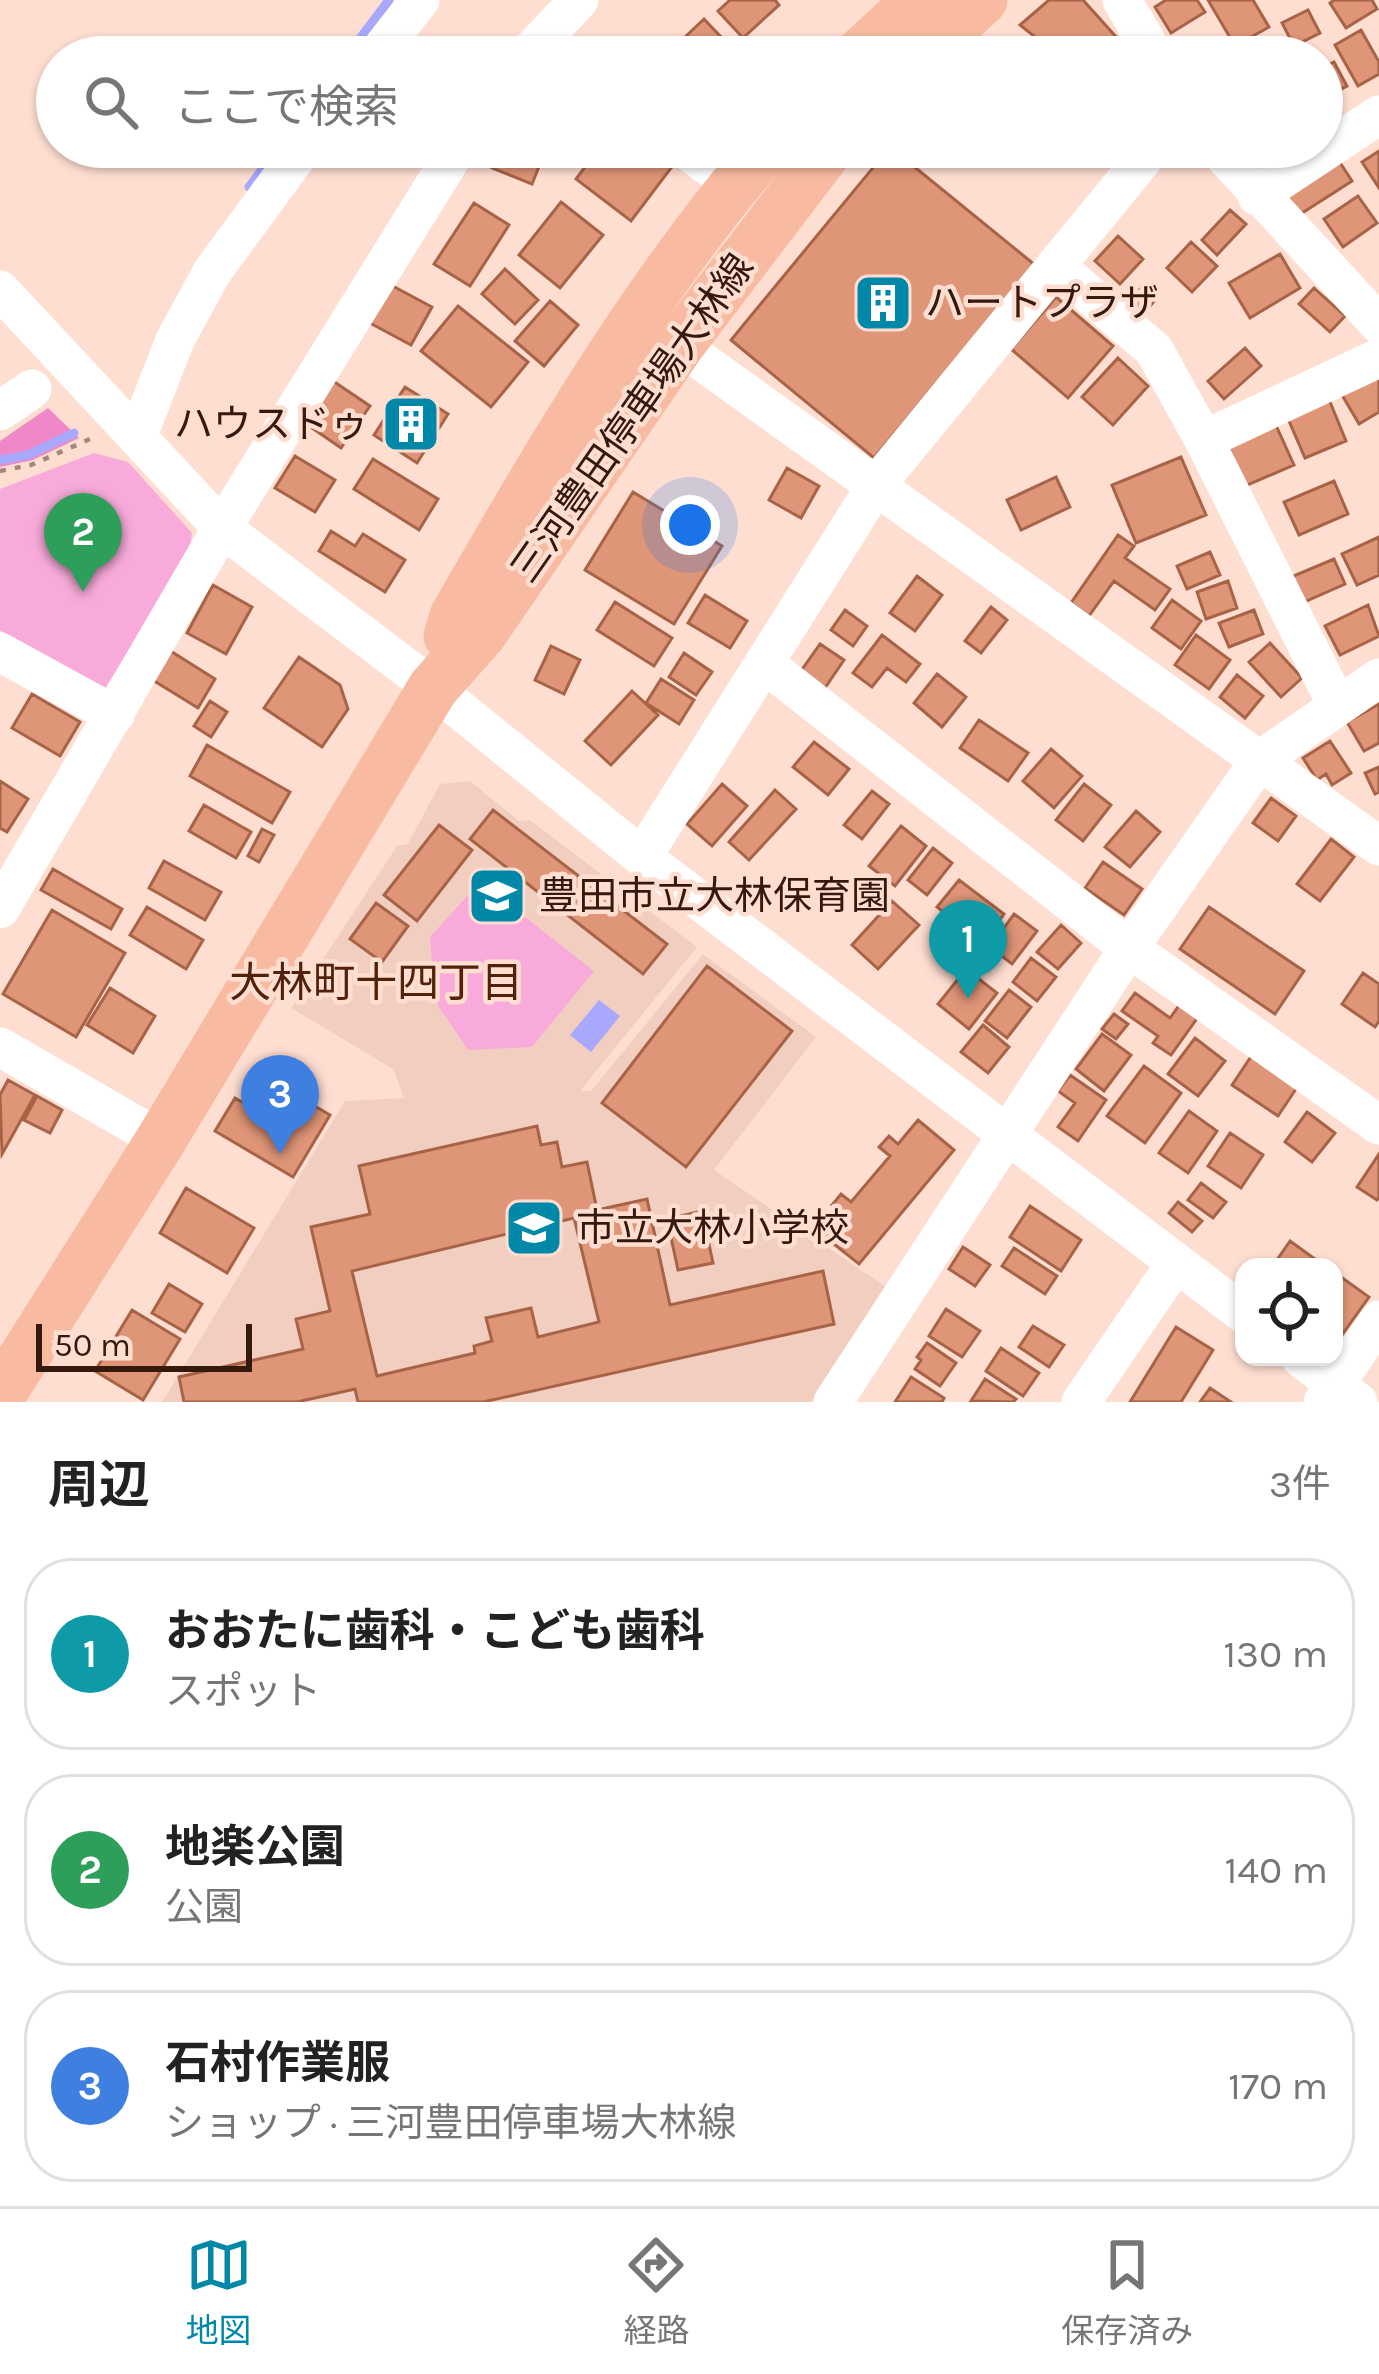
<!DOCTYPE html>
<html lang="ja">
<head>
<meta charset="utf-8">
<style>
	:root { --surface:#fff; --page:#f2f2f2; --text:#222; --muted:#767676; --line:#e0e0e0; --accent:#0188a9 }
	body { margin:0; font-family:Karla,"Noto Sans JP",sans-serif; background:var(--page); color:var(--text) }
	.controls { position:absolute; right:36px; bottom:36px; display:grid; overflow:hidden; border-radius:24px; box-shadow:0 3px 9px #0004 }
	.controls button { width:108px; height:108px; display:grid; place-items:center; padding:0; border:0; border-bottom:3px solid var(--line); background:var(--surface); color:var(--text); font:60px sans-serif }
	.scale { position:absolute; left:36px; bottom:30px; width:216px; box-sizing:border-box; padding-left:12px; border:6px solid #35190d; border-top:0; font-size:33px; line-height:42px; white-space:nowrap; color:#35190d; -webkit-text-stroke:9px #ffded2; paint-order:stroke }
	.you { position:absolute; left:690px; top:525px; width:42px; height:42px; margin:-30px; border:9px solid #fff; border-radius:50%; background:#1a73e8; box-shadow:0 0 0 18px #1a73e833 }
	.badge { display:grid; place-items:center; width:78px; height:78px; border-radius:50%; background:var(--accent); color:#fff; font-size:39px; font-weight:700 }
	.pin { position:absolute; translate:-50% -99px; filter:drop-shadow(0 3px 6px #0008) }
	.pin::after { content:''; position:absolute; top:63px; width:42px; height:36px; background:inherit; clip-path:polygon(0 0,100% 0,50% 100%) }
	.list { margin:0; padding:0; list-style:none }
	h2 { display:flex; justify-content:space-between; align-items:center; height:156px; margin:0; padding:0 48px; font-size:51px }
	h2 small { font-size:39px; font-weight:400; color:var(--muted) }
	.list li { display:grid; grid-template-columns:78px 1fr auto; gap:36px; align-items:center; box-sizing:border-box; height:192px; margin:0 24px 24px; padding:0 24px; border:3px solid var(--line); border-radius:48px }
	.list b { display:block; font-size:45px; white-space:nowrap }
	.list p { margin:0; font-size:39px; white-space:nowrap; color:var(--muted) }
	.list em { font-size:39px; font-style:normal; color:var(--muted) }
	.icon { flex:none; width:66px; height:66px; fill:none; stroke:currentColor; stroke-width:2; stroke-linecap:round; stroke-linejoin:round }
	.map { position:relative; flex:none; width:1379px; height:1402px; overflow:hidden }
	.search { position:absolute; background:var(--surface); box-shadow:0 3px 9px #0004; left:36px; right:36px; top:36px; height:132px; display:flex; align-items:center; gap:30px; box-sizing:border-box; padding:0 42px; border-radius:66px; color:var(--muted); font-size:45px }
	.sheet { height:804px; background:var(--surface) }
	nav { display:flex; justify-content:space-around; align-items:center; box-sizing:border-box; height:168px; border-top:3px solid var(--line); background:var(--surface); font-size:33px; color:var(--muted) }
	nav a { display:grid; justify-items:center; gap:6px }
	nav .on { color:var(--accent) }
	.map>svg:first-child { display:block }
	.built { fill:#f1cec0 }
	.green { fill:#f8abda }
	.forest { fill:#ef88c9 }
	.water { fill:#a8a9fc }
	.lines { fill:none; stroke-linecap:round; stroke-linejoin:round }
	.stream { stroke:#a8a9fc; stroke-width:9 }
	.building { fill:#df9577; stroke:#a86346; stroke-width:3; fill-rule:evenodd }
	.path { stroke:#a4867a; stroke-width:4.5; stroke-dasharray:6 9; stroke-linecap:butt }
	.minor { stroke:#fff; stroke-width:39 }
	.major { stroke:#f8bba1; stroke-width:51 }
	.labels { text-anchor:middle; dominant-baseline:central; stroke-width:9; stroke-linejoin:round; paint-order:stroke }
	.poi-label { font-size:39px; fill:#35190d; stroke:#ffded2; text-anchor:start }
	.street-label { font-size:39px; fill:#35190d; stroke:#ffded2 }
	.neighbourhood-label { font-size:42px; fill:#51210a; stroke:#ffded2 }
</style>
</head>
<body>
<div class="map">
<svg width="1379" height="1402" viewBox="0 0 1379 1402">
	<rect width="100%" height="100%" fill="#ffded2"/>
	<path class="built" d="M470 781 519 821 530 820 697 947 580 1091H591L703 954 816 1037 714 1170 886 1287 811 1402H162L345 1101 404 1098 393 1069 291 1008 397 846 408 844 440 784Z"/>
	<path class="green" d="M94 453 128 462 192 533 189 554 102 693 0 630V489Z
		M480 882 594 971 532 1047 468 1050 435 1001 430 937Z"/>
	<path class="forest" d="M48 408 79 438 33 460 0 467V441Z"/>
	<path class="water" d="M599 1000 620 1016 591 1052 570 1035Z"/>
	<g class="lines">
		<path class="stream" d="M346 57 389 0
			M249 187 279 147
			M0 460 28 455 74 433"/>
	</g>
	<path class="building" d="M730 0H775L779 5 743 38 718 11Z
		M1049 0H1083L1118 39 1090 57H1060L1020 25Z
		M1166 0H1197L1205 12 1171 33 1155 7Z
		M1208 0H1253L1269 27 1235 46Z
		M1334 0H1372L1377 9 1346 28 1330 3Z
		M1308 10 1320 33 1294 46 1282 23Z
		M704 19 740 57H703L685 37Z
		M1361 30 1379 62V74L1358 86 1335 45Z
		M670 42 685 57H654Z
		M1334 62 1347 86 1322 99V68Z
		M501 147 546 149 532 184 492 168Z
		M600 147H643L671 168 631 221 576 179Z
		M890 147 1035 265 874 458 731 340Z
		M1237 147H1275L1279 154 1251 171Z
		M1379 151V188L1362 162Z
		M1339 161 1352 181 1296 217 1283 197Z
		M1358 196 1377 223 1343 247 1324 219Z
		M561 202 603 235 560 288 519 255Z
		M474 203 509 225 470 286 434 264Z
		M1230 210 1246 224 1217 255 1202 240Z
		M1118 236 1143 259 1120 284 1095 261Z
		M1191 242 1217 266 1192 292 1167 268Z
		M1280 254 1300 288 1250 318 1229 283Z
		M505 269 538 300 515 324 482 294Z
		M389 284 432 307 411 345 368 322Z
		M1141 288 1155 300 1143 315 1129 303Z
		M1314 288 1345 316 1330 332 1299 304Z
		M1056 297 1113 346 1068 398 1011 349Z
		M550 301 578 325 544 366 515 341Z
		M458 306 528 362 491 407 421 351Z
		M1245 348 1261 366 1224 399 1208 381Z
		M1118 358 1148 386 1113 425 1082 397Z
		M1379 374V412L1359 424 1342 395Z
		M330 379 370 406 341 448 302 421Z
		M405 387 448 414 417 463 374 435Z
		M1328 397 1346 441 1305 458 1286 414Z
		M1274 421 1294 465 1245 486 1226 442Z
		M295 456 335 480 315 512 275 488Z
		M1181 457 1206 515 1136 543 1112 485Z
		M373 459 438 499 419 530 354 489Z
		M787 468 819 486 801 518 769 500Z
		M1056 477 1070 507 1021 530 1007 500Z
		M1334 481 1348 514 1299 535 1284 502Z
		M633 492 722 546 674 624 585 570Z
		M331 531 355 546 363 534 405 560 385 592 319 551Z
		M1118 535 1134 546 1125 558 1170 589 1155 610 1114 581 1089 616 1071 603Z
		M1379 537V575L1357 585 1342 554Z
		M1210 552 1220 575 1187 589 1177 566Z
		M1334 559 1345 584 1302 603 1291 577Z
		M917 576 942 595 915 631 890 613Z
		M1228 581 1237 608 1206 619 1197 592Z
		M213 585 252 607 226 654 187 633Z
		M705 595 747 621 730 648 688 623Z
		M1172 600 1201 621 1181 649 1152 628Z
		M615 602 672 638 654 666 597 630Z
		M1368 605 1379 636 1340 655 1325 626Z
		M991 607 1007 620 981 653 965 641Z
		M845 610 867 626 853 646 831 630Z
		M1254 610 1263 634 1229 647 1219 623Z
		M882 635 920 664 906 682 887 668 872 687 853 673Z
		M1196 635 1230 660 1209 689 1175 665Z
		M1270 643 1302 678 1281 697 1249 662Z
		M820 644 844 660 825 688 801 671Z
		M551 646 580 660 564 694 535 680Z
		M169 650 215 679 198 708 151 679Z
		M684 653 712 672 696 695 669 677Z
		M299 657 340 685 348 709 322 747 264 708Z
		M937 674 966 697 942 727 914 703Z
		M1237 675 1263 696 1245 718 1220 697Z
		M661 679 694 700 679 724 646 703Z
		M632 691 658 715 611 765 585 741Z
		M32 694 80 722 60 756 12 728Z
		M210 701 227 712 211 737 194 726Z
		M1379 704V743L1364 751 1347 722Z
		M979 720 1028 753 1008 781 960 748Z
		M1330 741 1351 773 1332 785 1326 774 1317 780 1303 758Z
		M814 742 849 769 828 795 793 767Z
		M207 745 290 792 272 823 190 776Z
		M1051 749 1082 776 1054 808 1023 781Z
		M1379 767V792L1375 794 1365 773Z
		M0 781 28 799 7 832 0 828Z
		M722 784 747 806 712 846 687 824Z
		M1084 784 1111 805 1083 841 1056 820Z
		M775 790 796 809 749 860 729 842Z
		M872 791 889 804 862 839 844 825Z
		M1271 798 1296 816 1278 841 1253 823Z
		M204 805 251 832 236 858 189 831Z
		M493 810 667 944 643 974 470 839Z
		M1136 811 1160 832 1130 867 1105 847Z
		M439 825 472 850 417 921 384 895Z
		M901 826 926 846 895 886 869 866Z
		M262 829 274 835 259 862 248 856Z
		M1331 839 1354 857 1320 901 1297 884Z
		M933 848 952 863 927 895 908 880Z
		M164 861 221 892 205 920 149 888Z
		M1103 862 1142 889 1124 915 1085 888Z
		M53 869 122 909 111 929 41 890Z
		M959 880 1004 914 983 942 937 907Z
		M892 901 919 925 878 969 852 945Z
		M376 903 408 926 382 962 350 939Z
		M147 907 203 940 186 969 130 935Z
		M1209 907 1304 971 1275 1014 1180 949Z
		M52 910 125 953 76 1037 3 994Z
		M1014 914 1037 931 1012 964 990 947Z
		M1061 925 1081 943 1058 969 1037 952Z
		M1031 958 1056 977 1037 1001 1013 982Z
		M707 966 792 1031 686 1167 602 1103Z
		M966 969 997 993 969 1029 938 1004Z
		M1363 973 1379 984V1021L1375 1027 1342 1004Z
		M110 988 155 1016 133 1053 87 1025Z
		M1009 990 1031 1007 1007 1038 985 1021Z
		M1135 993 1170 1018 1180 1004 1198 1017 1171 1055 1153 1043 1158 1036 1122 1011Z
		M1114 1014 1128 1024 1116 1039 1102 1029Z
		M983 1025 1009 1047 988 1073 961 1052Z
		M1102 1034 1131 1055 1104 1091 1076 1069Z
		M1195 1038 1225 1061 1198 1096 1168 1074Z
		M1252 1055 1298 1086 1278 1116 1232 1085Z
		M1144 1066 1181 1093 1145 1143 1107 1116Z
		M1070 1075 1106 1100 1078 1141 1058 1127 1075 1103 1058 1091Z
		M8 1080 35 1095 2 1154 0 1095Z
		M291 1092 330 1115 293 1177 215 1131 235 1098 274 1121Z
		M37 1096 62 1110 50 1133 24 1120Z
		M1189 1111 1217 1131 1188 1173 1159 1153Z
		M1307 1112 1335 1133 1312 1162 1285 1142Z
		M918 1120 954 1150 859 1264 825 1237 844 1215 832 1205 841 1194 851 1202 890 1156 879 1147 889 1136 898 1144Z
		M537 1126 541 1145 557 1142 562 1167 587 1162 597 1210 647 1199 670 1305 823 1271 834 1324 483 1402H358L355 1389 297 1402H184L179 1377 303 1349 296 1319 330 1311 311 1227 370 1214 359 1166ZM574 1218 599 1322 538 1337 531 1308 486 1318 492 1341 474 1346 475 1353 377 1376 352 1271Z
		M1230 1133 1263 1155 1241 1188 1208 1166Z
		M1379 1154V1197L1377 1200 1357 1187Z
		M1201 1183 1226 1202 1213 1218 1188 1200Z
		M186 1188 254 1228 227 1273 160 1233Z
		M1178 1202 1202 1221 1192 1232 1169 1213Z
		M1030 1206 1081 1240 1061 1271 1010 1237Z
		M702 1211 713 1263 678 1270 667 1219Z
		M1290 1241 1326 1267H1272Z
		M963 1247 990 1265 975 1286 949 1269Z
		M1014 1248 1057 1276 1045 1294 1002 1266Z
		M1334 1272 1369 1297 1339 1339 1334 1335Z
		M169 1284 202 1304 185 1332 152 1313Z
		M946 1309 980 1331 962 1357 929 1336Z
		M132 1310 180 1339 143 1400 95 1371Z
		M1033 1326 1064 1345 1049 1367 1019 1347Z
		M1176 1327 1213 1350 1181 1402H1130Z
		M927 1343 956 1363 940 1386 915 1369 921 1360 917 1357Z
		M1001 1348 1039 1373 1023 1396 986 1371Z
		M911 1377 944 1398 942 1402H895Z
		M985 1379 1016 1399 1013 1402 971 1401Z
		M1210 1388 1231 1402H1200Z"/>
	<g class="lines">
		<path class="path" d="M0 471 31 465 90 439"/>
		<path class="minor" d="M1122 0 1155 57
			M375 57 420 0
			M525 57 579 0
			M683 147 734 185
			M1216 147 1379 324
			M1257 196 1379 115
			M1057 267 1154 350 1204 440 1337 705
			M0 290 222 528 433 688 642 857 1244 1314
			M679 345 1379 846
			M0 411 32 389
			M138 435 175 340 212 272 304 147
			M1204 440 1379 358
			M0 652 115 715
			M766 665 1129 948 1379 1125
			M642 857 877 484 1153 147
			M0 909 222 528 458 147
			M0 1047 161 1140
			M1300 1357 1358 1402
			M833 1402 1129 948 1260 760 1379 678
			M1081 1402 1176 1263
			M1323 1402 1379 1320"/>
		<path class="major" d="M857 57 918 0
			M919 57 982 0
			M449 636 455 616C548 455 645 287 767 147
			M0 1395 161 1140 433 688 481 634 679 345 830 147"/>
	</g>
	<defs>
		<symbol id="building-square" viewBox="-11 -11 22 22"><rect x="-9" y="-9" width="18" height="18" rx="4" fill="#0188a9" stroke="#ffded2"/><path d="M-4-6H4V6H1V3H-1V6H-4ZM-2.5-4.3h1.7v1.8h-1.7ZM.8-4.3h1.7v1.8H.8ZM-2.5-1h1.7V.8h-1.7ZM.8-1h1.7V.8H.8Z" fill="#fff"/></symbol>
		<symbol id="school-square" viewBox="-11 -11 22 22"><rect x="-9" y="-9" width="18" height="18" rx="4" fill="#0188a9" stroke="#ffded2"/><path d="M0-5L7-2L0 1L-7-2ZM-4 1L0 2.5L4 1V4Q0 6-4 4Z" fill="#fff"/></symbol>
	</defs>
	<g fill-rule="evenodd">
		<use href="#building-square" x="850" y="270" width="66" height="66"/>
		<use href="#building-square" x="378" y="391" width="66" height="66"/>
		<use href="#school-square" x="464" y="863" width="66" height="66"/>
		<use href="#school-square" x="501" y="1195" width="66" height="66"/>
	</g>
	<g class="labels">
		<g class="poi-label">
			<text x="925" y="303">ハートプラザ</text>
			<text x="369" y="424" text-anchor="end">ハウスドゥ</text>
			<text x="539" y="896">豊田市立大林保育園</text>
			<text x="576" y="1228">市立大林小学校</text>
		</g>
		<g class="street-label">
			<text transform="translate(632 418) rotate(-55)">三河豊田停車場大林線</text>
		</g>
		<g class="neighbourhood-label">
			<text x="376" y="983">大林町十四丁目</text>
		</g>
	</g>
</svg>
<div class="controls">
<button><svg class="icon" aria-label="locate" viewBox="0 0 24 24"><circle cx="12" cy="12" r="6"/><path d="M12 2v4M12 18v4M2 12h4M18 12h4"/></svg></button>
</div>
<div class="scale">50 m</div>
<div class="you"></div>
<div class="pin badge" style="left:968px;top:999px;background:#0f9aa8">1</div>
<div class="pin badge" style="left:83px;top:592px;background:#2e9e5b">2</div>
<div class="pin badge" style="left:280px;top:1154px;background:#3f7fe0">3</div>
<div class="search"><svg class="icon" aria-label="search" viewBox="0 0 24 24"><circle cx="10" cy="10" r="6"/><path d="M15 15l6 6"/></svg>ここで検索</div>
</div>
<section class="sheet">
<h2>周辺<small>3件</small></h2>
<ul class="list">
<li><span class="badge" style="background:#0f9aa8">1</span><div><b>おおたに歯科・こども歯科</b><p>スポット</p></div><em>130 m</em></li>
<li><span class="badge" style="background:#2e9e5b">2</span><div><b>地楽公園</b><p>公園</p></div><em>140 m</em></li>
<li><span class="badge" style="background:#3f7fe0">3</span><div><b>石村作業服</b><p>ショップ · 三河豊田停車場大林線</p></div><em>170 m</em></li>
</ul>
</section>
<nav>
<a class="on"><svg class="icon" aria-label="map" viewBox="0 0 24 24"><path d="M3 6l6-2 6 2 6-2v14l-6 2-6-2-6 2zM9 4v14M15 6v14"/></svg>地図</a>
<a><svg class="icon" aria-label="directions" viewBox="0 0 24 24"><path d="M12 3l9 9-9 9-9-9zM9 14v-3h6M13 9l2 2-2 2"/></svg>経路</a>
<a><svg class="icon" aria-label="saved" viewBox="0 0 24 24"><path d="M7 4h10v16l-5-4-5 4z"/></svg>保存済み</a>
</nav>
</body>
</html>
